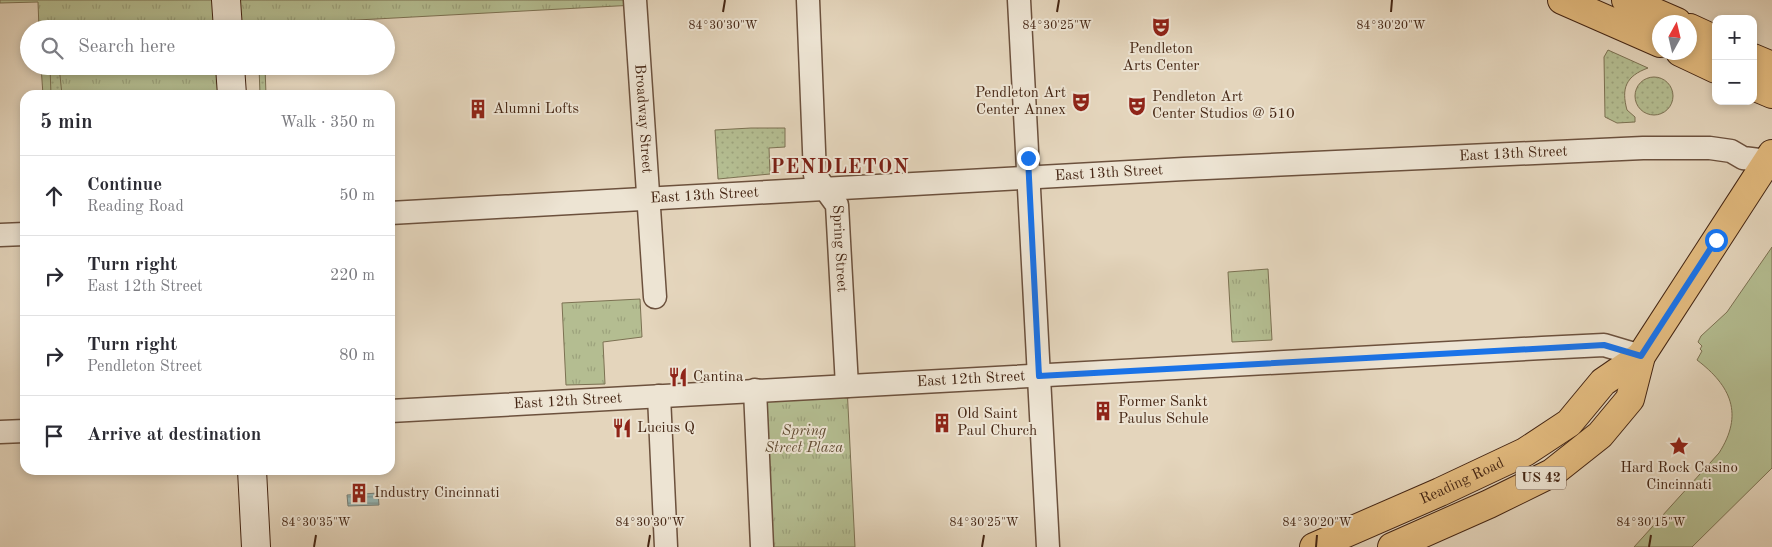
<!DOCTYPE html>
<html lang="en">
<head>
<meta charset="utf-8">
<style>
	:root { --surface:#fff; --page:#f2f2f3; --text:#2b2b33; --muted:#7c7c81; --line:#e1e1e2 }
	body { margin:0; font-family:"Old Standard TT",serif; background:var(--page); color:var(--text) }
	.controls { position:absolute; right:15px; top:15px; display:grid; overflow:hidden; border-radius:10px; box-shadow:0 2px 8px #0003 }
	.controls button { width:45px; height:45px; display:grid; place-items:center; padding:0; border:0; border-bottom:1px solid var(--line); background:var(--surface); color:var(--text); font:25px sans-serif }
	.compass { position:absolute; left:1652px; top:15px; width:45px; height:45px; border-radius:50%; background:var(--surface); box-shadow:0 2px 8px #0003; rotate:8deg }
	.stop { position:absolute; width:15px; height:15px; margin:-11px; border:4px solid #1a73e8; border-radius:50%; background:#fff }
	.stop.end { background:#1a73e8; border-color:#fff; box-shadow:0 1px 5px #0008 }
	.list { margin:0; padding:0; list-style:none }
	h2 { display:flex; justify-content:space-between; align-items:center; height:65px; margin:0; padding:0 20px; font-size:21px }
	h2 small { font-size:16px; font-weight:400; color:var(--muted) }
	.list li { display:grid; grid-template-columns:32px 1fr auto; gap:15px; align-items:center; box-sizing:border-box; height:80px; padding:0 20px; border-top:1px solid var(--line) }
	.list b { display:block; font-size:19px; white-space:nowrap }
	.list p { margin:0; font-size:16px; white-space:nowrap; color:var(--muted) }
	.list em { font-size:16px; font-style:normal; color:var(--muted) }
	.icon { flex:none; width:28px; height:28px; fill:none; stroke:currentColor; stroke-width:2; stroke-linecap:round; stroke-linejoin:round }
	.map { position:relative; flex:none; width:1772px; height:547px; overflow:hidden }
	.search { position:absolute; background:var(--surface); box-shadow:0 2px 8px #0003; left:20px; top:20px; width:375px; height:55px; display:flex; align-items:center; gap:12px; box-sizing:border-box; padding:0 18px; border-radius:28px; color:var(--muted); font-size:19px }
	.panel { position:absolute; background:var(--surface); box-shadow:0 2px 8px #0003; left:20px; top:90px; width:375px; height:385px; border-radius:15px }
	.map>svg:first-child { display:block }
	.grass { fill:#b4bd91; stroke:#7c7152 }
	.park { fill:url(#park-tufts); stroke:#7c7152 }
	.garden { fill:url(#garden-dots); stroke:#7c7152 }
	.water { fill:url(#water-rules); stroke:#757d75 }
	.lines { fill:none; stroke-linecap:round; stroke-linejoin:round }
	.minor-casing { stroke:#6c513d; stroke-width:25 }
	.secondary-casing { stroke:#442513; stroke-width:30 }
	.primary-casing { stroke:#442513; stroke-width:30 }
	.minor { stroke:#ede4d3; stroke-width:22 }
	.secondary { stroke:#ede4d3; stroke-width:28 }
	.primary { stroke:#e2ba7e; stroke-width:28 }
	.route { stroke:#1a73e8; stroke-width:6 }
	.ticks { fill:none; stroke:#442513; stroke-width:2 }
	.labels { text-anchor:middle; dominant-baseline:central; stroke-width:4; stroke-linejoin:round; paint-order:stroke }
	.shield { fill:#ede4d3; stroke:#775e4d; stroke-width:1 }
	.shield-label { font-size:14px; font-weight:bold; fill:#442513 }
	.poi-label { font-size:15px; fill:#442513; stroke:#ede4d3; text-anchor:start }
	.street-label { font-size:15px; fill:#442513; stroke:#ede4d3 }
	.park-label { font-size:15px; font-style:italic; fill:#604b32; stroke:#ede4d3 }
	.district-label { font-size:20px; font-weight:bold; letter-spacing:1px; fill:#7a1f14; stroke:#ede4d3 }
	.ticks-label { font-size:12px; text-anchor:middle; fill:#442513; stroke:#ede4d3; stroke-width:4; stroke-linejoin:round; paint-order:stroke }
</style>
</head>
<body>
<div class="map">
<svg width="1772" height="547" viewBox="0 0 1772 547">
	<defs>
		<pattern id="park-tufts" width="24" height="20" patternUnits="userSpaceOnUse" patternTransform="scale(1.25)"><rect width="24" height="20" fill="#b4bd91"/><path d="M3 7l-1-3M5 7V3M7 7l1-3M15 17l-1-3M17 17v-4M19 17l1-3" fill="none" stroke="#9ca27c"/></pattern>
		<pattern id="garden-dots" width="8" height="8" patternUnits="userSpaceOnUse" patternTransform="scale(1.25)"><rect width="8" height="8" fill="#b4bd91"/><path d="M2 2h.1M6 6h.1" fill="none" stroke="#9ca27c" stroke-width="1.8" stroke-linecap="round"/></pattern>
		<pattern id="water-rules" width="6" height="5" patternUnits="userSpaceOnUse" patternTransform="scale(1.25)"><rect width="6" height="5" fill="#96b8b6"/><path d="M0 2.5h6" fill="none" stroke="#7c9593"/></pattern>
	</defs>
	<rect width="100%" height="100%" fill="#e4d5bc"/>
	<filter id="stains"><feTurbulence type="fractalNoise" baseFrequency=".004" numOctaves="4"/><feColorMatrix values="0 0 0 0 .2 0 0 0 0 .09 0 0 0 0 .02 0 0 0 .5 -.17"/></filter>
	<radialGradient id="worn" r=".72"><stop offset=".6" stop-color="#630" stop-opacity="0"/><stop offset="1" stop-color="#630" stop-opacity=".3"/></radialGradient>
	<path class="grass" d="M1772 247V468L1692 547H1634L1719 453C1744 414 1731 386 1697 360L1702 351 1700 349 1702 346 1698 342 1701 336 1727 312Z"/>
	<path class="park" d="M0 0H635V5L228 27V29H39L38 2 0 3Z
		M41 66H230L232 95H43Z
		M1268 269 1272 340 1232 342 1228 272Z
		M640 299 642 337 603 342 605 384 566 385 562 303Z
		M847 386 855 547H762L754 391Z"/>
	<path class="garden" d="M1608 50 1648 68C1626 76 1621 88 1627 110L1635 117V122L1617 123 1605 117 1604 57Z
		M59 66 62 95H51L50 67Z
		M259 66H265L266 95H260Z
		M1635 96a19 19 0 1 1 38 0a19 19 0 1 1-38 0Z
		M751 128H785V147L769 148 770 174 718 179 715 130Z"/>
	<path class="water" d="M378 493 379 505 348 506 347 495Z"/>
	<g class="lines">
		<defs>
			<g id="minor">
				<path id="s1" d="M635 0 655 297"/>
				<path id="s2" d="M808 0 815 175 837 205 847 386"/>
				<path d="M1019 0 1048 547"/>
				<path id="s3" d="M390 213 1184 169 1643 148H1710L1731 151 1743 158 1767 161"/>
				<path d="M0 235 25 234"/>
				<path d="M755 390 762 547"/>
				<path d="M659 396 666 547"/>
				<path id="s4" d="M390 411 1542 348 1604 345 1641 356"/>
				<path d="M0 432 25 431"/>
			</g>
			<path id="secondary" d="M226 0 228 29
				M230 66 232 95
				M252 470 256 547"/>
			<g id="primary">
				<path d="M1562 0 1660 43"/>
				<path d="M1626 0 1677 22"/>
				<path d="M1690 28 1716 40"/>
				<path d="M1680 52 1716 69"/>
				<path d="M1753 58 1772 66"/>
				<path d="M1753 86 1772 94"/>
				<path id="s5" d="M1314 547 1440 492 1525 452 1569 423 1603 382 1641 356"/>
				<path d="M1392 547 1489 504 1552 473 1600 435 1630 399 1641 356 1772 154"/>
			</g>
		</defs>
		<use href="#minor" class="minor-casing"/>
		<use href="#secondary" class="secondary-casing"/>
		<use href="#primary" class="primary-casing"/>
		<use href="#minor" class="minor"/>
		<use href="#secondary" class="secondary"/>
		<use href="#primary" class="primary"/>
	</g>
	<g class="lines">
		<path class="route" d="M1028 158 1039 376 1604 345 1641 356 1716 240"/>
	</g>
	<path class="ticks" d="M723 12 725 0M1057 12 1059 0M1391 12 1392 0M314 547 316 535M648 547 650 535M982 547 984 535M1316 547 1317 535M1649 547 1651 535"/>
	<defs>
		<symbol id="theatre-bare" viewBox="-9 -9 18 18"><path d="M-5-5.5Q0-4 5-5.5V0Q5 5 0 6Q-5 5-5 0ZM-3.3-2.5H-1v1.5H-3.3ZM1-2.5H3.3v1.5H1ZM-2.8 1Q0 5.5 2.8 1Z" fill="#8f2418" stroke="#ede4d3" stroke-width="2.5" paint-order="stroke"/></symbol>
		<symbol id="building-bare" viewBox="-9 -9 18 18"><path d="M-4-6H4V6H1V3H-1V6H-4ZM-2.5-4.3h1.7v1.8h-1.7ZM.8-4.3h1.7v1.8H.8ZM-2.5-1h1.7V.8h-1.7ZM.8-1h1.7V.8H.8Z" fill="#8f2418" stroke="#ede4d3" stroke-width="2.5" paint-order="stroke"/></symbol>
		<symbol id="restaurant-bare" viewBox="-9 -9 18 18"><path d="M-5-6h1v4h1v-4h1v4h1v-4h1v5L-1.5 .5V6h-2V.5L-5-1ZM5-6V6H3V1.5H1.5Q1.5-4 5-6Z" fill="#8f2418" stroke="#ede4d3" stroke-width="2.5" paint-order="stroke"/></symbol>
		<symbol id="sight-bare" viewBox="-9 -9 18 18"><path d="M0-6L1.8-2.2L6-1.7L2.9 1.2L3.7 5.4L0 3.3L-3.7 5.4L-2.9 1.2L-6-1.7L-1.8-2.2Z" fill="#8f2418" stroke="#ede4d3" stroke-width="2.5" paint-order="stroke"/></symbol>
	</defs>
	<g fill-rule="evenodd">
		<use href="#theatre-bare" x="1147" y="13" width="28" height="28"/>
		<use href="#theatre-bare" x="1067" y="88" width="28" height="28"/>
		<use href="#theatre-bare" x="1123" y="92" width="28" height="28"/>
		<use href="#building-bare" x="464" y="95" width="28" height="28"/>
		<use href="#restaurant-bare" x="664" y="363" width="28" height="28"/>
		<use href="#building-bare" x="1089" y="397" width="28" height="28"/>
		<use href="#building-bare" x="928" y="409" width="28" height="28"/>
		<use href="#restaurant-bare" x="608" y="414" width="28" height="28"/>
		<use href="#sight-bare" x="1665" y="432" width="28" height="28"/>
		<use href="#building-bare" x="345" y="479" width="28" height="28"/>
	</g>
	<g class="labels">
		<rect class="shield" x="1516" y="466.5" width="50" height="23" rx="4"/>
		<g class="shield-label">
			<text x="1541" y="478">US 42</text>
		</g>
		<g class="poi-label">
			<text x="1161" y="49" text-anchor="middle">Pendleton<tspan x="1161" dy="17">Arts Center</tspan></text>
			<text x="1066" y="93" text-anchor="end">Pendleton Art<tspan x="1066" dy="17">Center Annex</tspan></text>
			<text x="1152" y="97">Pendleton Art<tspan x="1152" dy="17">Center Studios @ 510</tspan></text>
			<text x="493" y="109">Alumni Lofts</text>
			<text x="693" y="377">Cantina</text>
			<text x="1118" y="402">Former Sankt<tspan x="1118" dy="17">Paulus Schule</tspan></text>
			<text x="957" y="414">Old Saint<tspan x="957" dy="17">Paul Church</tspan></text>
			<text x="637" y="428">Lucius Q</text>
			<text x="1679" y="468" text-anchor="middle">Hard Rock Casino<tspan x="1679" dy="17">Cincinnati</tspan></text>
			<text x="374" y="493">Industry Cincinnati</text>
		</g>
		<g class="street-label">
			<text stroke="none"><textPath href="#s1" startOffset="119">Broadway Street</textPath></text>
			<text stroke="none"><textPath href="#s3" startOffset="1125">East 13th Street</textPath></text>
			<text stroke="none"><textPath href="#s3" startOffset="720">East 13th Street</textPath></text>
			<text stroke="none"><textPath href="#s3" startOffset="315">East 13th Street</textPath></text>
			<text stroke="none"><textPath href="#s2" startOffset="256">Spring Street</textPath></text>
			<text stroke="none"><textPath href="#s4" startOffset="582">East 12th Street</textPath></text>
			<text stroke="none"><textPath href="#s4" startOffset="178">East 12th Street</textPath></text>
			<text stroke="none"><textPath href="#s5" startOffset="162">Reading Road</textPath></text>
		</g>
		<g class="park-label">
			<text x="804" y="431">Spring<tspan x="804" dy="17">Street Plaza</tspan></text>
		</g>
		<g class="district-label">
			<text x="840" y="168">PENDLETON</text>
		</g>
	</g>
	<g class="ticks-label">
		<text x="723" y="29">84°30'30"W</text>
		<text x="1057" y="29">84°30'25"W</text>
		<text x="1391" y="29">84°30'20"W</text>
		<text x="316" y="526">84°30'35"W</text>
		<text x="650" y="526">84°30'30"W</text>
		<text x="984" y="526">84°30'25"W</text>
		<text x="1317" y="526">84°30'20"W</text>
		<text x="1651" y="526">84°30'15"W</text>
	</g>
	<rect width="100%" height="100%" filter="url(#stains)"/>
	<rect width="100%" height="100%" fill="url(#worn)"/>
</svg>
<div class="controls">
<button>+</button>
<button>−</button>
</div>
<svg class="compass" viewBox="-18 -18 36 36"><path d="M0-13l5 13h-10z" fill="#e53935"/><path d="M0 13l5-13h-10z" fill="#7c7c81"/></svg>
<div class="stop" style="left:1716px;top:240px"></div>
<div class="stop end" style="left:1028px;top:158px"></div>
<div class="search"><svg class="icon" aria-label="search" viewBox="0 0 24 24"><circle cx="10" cy="10" r="6"/><path d="M15 15l6 6"/></svg>Search here</div>
<section class="panel">
<h2>5 min<small>Walk · 350 m</small></h2>
<ul class="list">
<li><svg class="icon" aria-label="ahead" viewBox="0 0 24 24"><path d="M12 20V5M6 11l6-6 6 6"/></svg><div><b>Continue</b><p>Reading Road</p></div><em>50 m</em></li>
<li><svg class="icon" aria-label="right" viewBox="0 0 24 24"><path d="M7 20v-9h11M14 6l5 5-5 5"/></svg><div><b>Turn right</b><p>East 12th Street</p></div><em>220 m</em></li>
<li><svg class="icon" aria-label="right" viewBox="0 0 24 24"><path d="M7 20v-9h11M14 6l5 5-5 5"/></svg><div><b>Turn right</b><p>Pendleton Street</p></div><em>80 m</em></li>
<li><svg class="icon" aria-label="arrive" viewBox="0 0 24 24"><path d="M6 21V4h12l-3 4 3 4H6"/></svg><div><b>Arrive at destination</b></div></li>
</ul>
</section>
</div>
</body>
</html>
